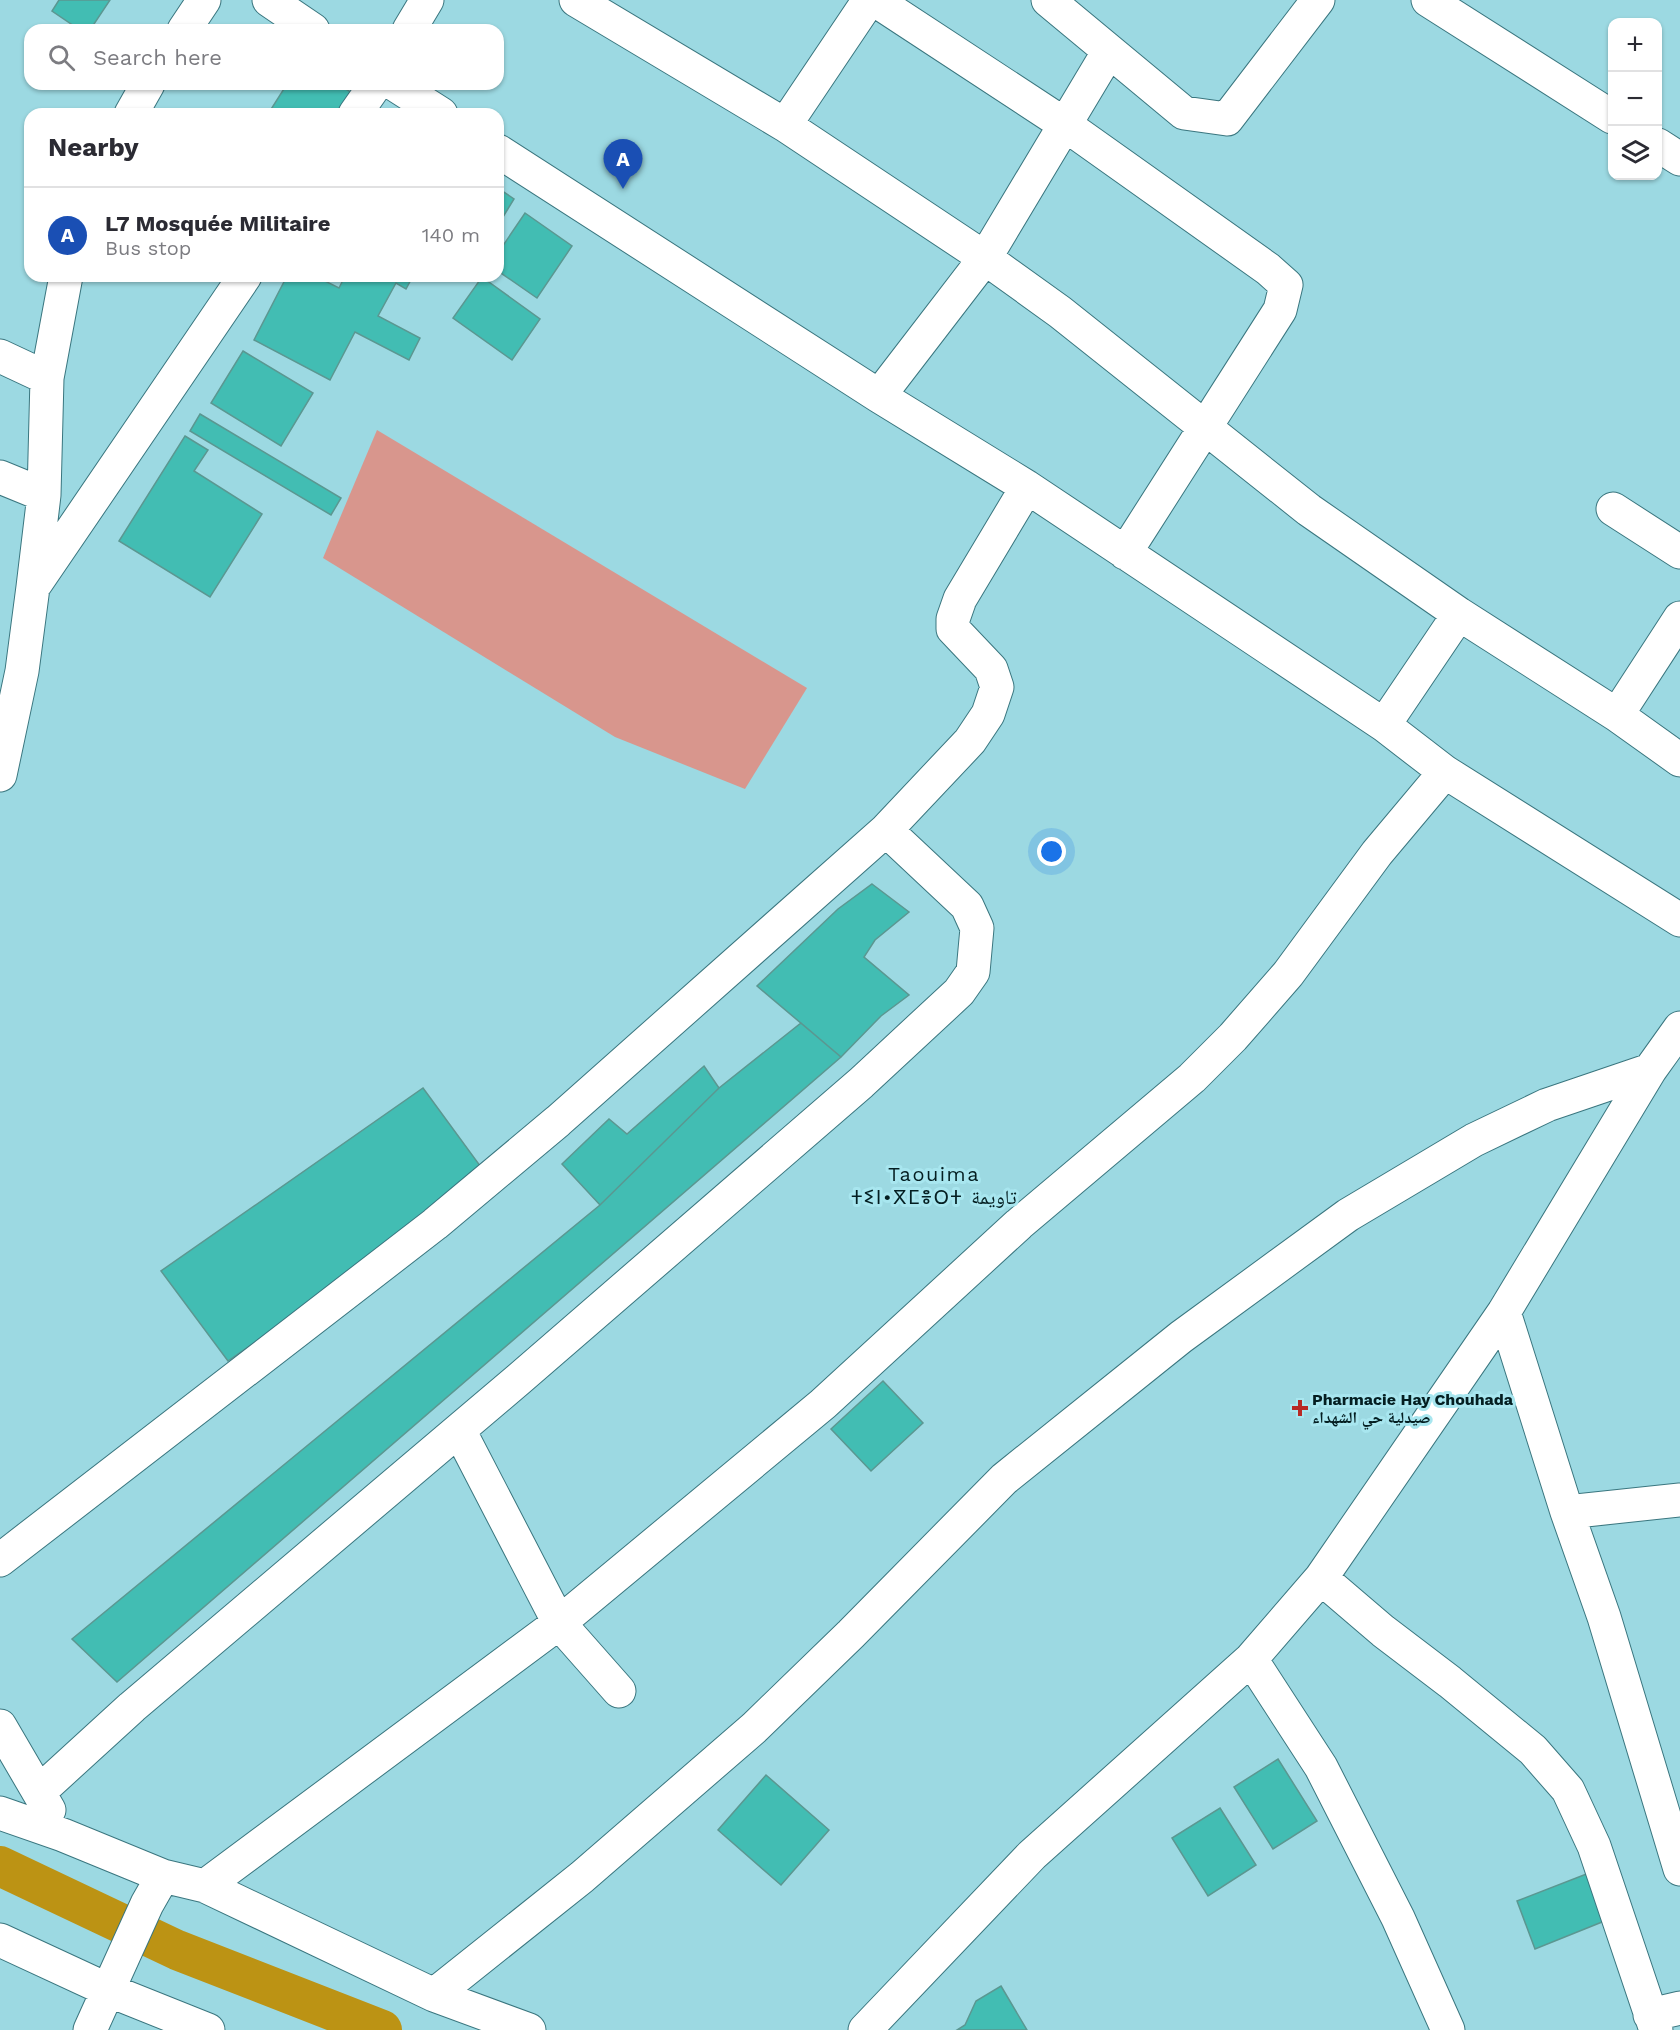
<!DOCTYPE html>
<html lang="en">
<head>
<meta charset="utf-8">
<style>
	:root { --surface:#fff; --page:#f7f7f7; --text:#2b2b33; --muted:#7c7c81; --line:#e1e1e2; --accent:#b82924 }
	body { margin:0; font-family:"Work Sans","Noto Naskh Arabic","Noto Sans Tifinagh",sans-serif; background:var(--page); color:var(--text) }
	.controls { position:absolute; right:18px; top:18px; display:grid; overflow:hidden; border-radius:12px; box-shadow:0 2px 4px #0004 }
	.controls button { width:54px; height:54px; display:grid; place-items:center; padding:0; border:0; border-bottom:2px solid var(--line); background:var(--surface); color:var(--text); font:30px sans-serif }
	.you { position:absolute; left:1052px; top:852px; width:21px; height:21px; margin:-15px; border:4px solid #fff; border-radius:50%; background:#1a73e8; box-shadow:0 0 0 9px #1a73e833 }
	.badge { display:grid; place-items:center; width:39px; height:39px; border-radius:50%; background:var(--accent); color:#fff; font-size:20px; font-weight:700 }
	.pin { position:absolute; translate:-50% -50px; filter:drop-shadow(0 2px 3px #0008) }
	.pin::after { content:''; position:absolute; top:32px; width:21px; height:18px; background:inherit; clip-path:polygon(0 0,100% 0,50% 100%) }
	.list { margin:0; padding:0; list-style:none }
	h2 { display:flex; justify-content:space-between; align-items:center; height:78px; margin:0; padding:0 24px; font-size:26px }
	h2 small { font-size:20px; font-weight:400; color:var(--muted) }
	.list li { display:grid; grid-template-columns:39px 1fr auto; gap:18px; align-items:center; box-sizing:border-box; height:96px; padding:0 24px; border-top:2px solid var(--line) }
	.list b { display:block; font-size:22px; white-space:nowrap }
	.list p { margin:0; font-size:20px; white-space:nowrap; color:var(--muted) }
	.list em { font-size:20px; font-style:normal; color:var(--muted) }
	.icon { flex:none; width:33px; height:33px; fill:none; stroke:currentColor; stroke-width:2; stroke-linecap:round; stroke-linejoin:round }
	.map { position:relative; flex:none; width:1680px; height:2030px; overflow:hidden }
	.search { position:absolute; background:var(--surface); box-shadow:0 2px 4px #0004; left:24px; top:24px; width:480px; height:66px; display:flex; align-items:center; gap:15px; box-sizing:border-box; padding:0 21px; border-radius:18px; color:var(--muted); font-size:22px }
	.panel { position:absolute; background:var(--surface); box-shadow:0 2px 4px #0004; left:24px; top:108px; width:480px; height:174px; border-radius:18px }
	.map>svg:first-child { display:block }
	.green { fill:#d8968d }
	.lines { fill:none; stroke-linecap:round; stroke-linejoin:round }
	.canal { stroke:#bc9314; stroke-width:40 }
	.building { fill:#42bdb3; stroke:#5b9791; stroke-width:1.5 }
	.minor-casing { stroke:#3a767f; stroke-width:35 }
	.minor { stroke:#fff; stroke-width:33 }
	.poi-dot { fill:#b82924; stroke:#a8e6ef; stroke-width:2 }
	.labels { text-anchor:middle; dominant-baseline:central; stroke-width:6; stroke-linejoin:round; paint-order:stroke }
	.poi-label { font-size:16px; font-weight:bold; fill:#041e21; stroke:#a8e6ef; text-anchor:start }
	.quarter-label { font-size:20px; letter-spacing:1.5px; fill:#041e21; stroke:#a8e6ef }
</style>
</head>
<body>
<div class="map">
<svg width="1680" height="2030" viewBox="0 0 1680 2030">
	<rect width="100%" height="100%" fill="#9cd9e2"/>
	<path class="green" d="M377 430 807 688 745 789 615 737 323 558Z"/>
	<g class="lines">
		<path class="canal" d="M0 1866 177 1950 382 2030"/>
	</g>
	<path class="building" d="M59 0H110L90 30H80L52 11Z
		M287 84H338L357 96 345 114H268Z
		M498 188 514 199 498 225Z
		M525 213 572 246 537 298 498 271V253Z
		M287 276H315L339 288 345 276H413L406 289 396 283 378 316 420 338 409 360 355 332 330 380 254 340Z
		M482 277 540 319 512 360 453 318Z
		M243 351 313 393 281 446 211 403Z
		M200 414 341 498 331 515 190 431Z
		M185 436 208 450 194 471 262 514 210 597 119 541Z
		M872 884 909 912 875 940 864 957 909 995 881 1016 841 1057 757 986 838 909Z
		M801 1023 841 1057 117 1682 72 1639 600 1205 719 1088Z
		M704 1066 719 1088 600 1205 562 1164 609 1119 627 1134Z
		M423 1088 489 1178 228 1361 161 1271Z
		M883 1381 923 1423 871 1471 831 1429Z
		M1278 1759 1317 1821 1273 1849 1234 1787Z
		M766 1775 829 1830 781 1885 718 1830Z
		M1220 1808 1256 1865 1208 1896 1172 1838Z
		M1589 1873 1607 1920 1535 1949 1517 1901Z
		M1001 1986 1027 2030H957L965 2025 976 2001Z"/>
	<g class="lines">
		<defs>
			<path id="minor" d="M269 0 313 30
				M576 0 785 125 985 258 1060 312 1309 510 1459 614 1617 715 1680 760
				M875 0 1064 124 1268 269 1286 285 1280 310 1125 553
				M1048 0 1184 113 1227 119 1318 0
				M1428 0 1612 117
				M184 30 204 0
				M409 30 427 0
				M394 84 441 114
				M131 114 148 84
				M355 114 376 84
				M785 125 869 0
				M1658 145 1680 159
				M498 151 879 396 1027 487 1384 725 1445 772 1680 920
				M0 356 47 378
				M879 396 985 258 1109 51
				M0 477 44 495
				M1613 509 1680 552
				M36 583 245 276
				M1617 715 1680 618
				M1384 725 1459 614
				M0 775 22 671 33 587 44 495 47 378 66 276
				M1504 1312 1567 1512 1604 1617 1680 1869
				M459 1430 559 1623 619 1691
				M1567 1512 1680 1500
				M0 1560 435 1224 558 1121 886 830 970 741 988 714 997 687 991 669 953 629V619L960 599 1027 487
				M1321 1578 1383 1631 1450 1682 1533 1750 1568 1790 1594 1846 1656 2030
				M1251 1659 1321 1767 1398 1918 1448 2030
				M0 1726 49 1810
				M39 1792 132 1707 519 1379 861 1083 959 992 973 972 977 928 967 906 886 830
				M0 1813 63 1835 163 1876 205 1886 434 1995 529 2030
				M205 1886 559 1623 823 1404 1019 1224 1192 1078 1233 1037 1288 974 1377 853 1445 772
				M0 1940 108 1990 208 2030
				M434 1995 582 1877 754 1728 851 1634 1004 1479 1181 1337 1348 1215 1474 1140 1547 1105 1650 1070
				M1650 2015 1680 2008
				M90 2030 147 1904 163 1876
				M865 2030 1032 1855 1251 1659 1321 1578 1504 1312 1650 1070 1680 1028"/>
		</defs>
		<use href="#minor" class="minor-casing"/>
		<use href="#minor" class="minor"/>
	</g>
	<path class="poi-dot" d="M1297 1399h6v6h6v6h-6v6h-6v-6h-6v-6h6z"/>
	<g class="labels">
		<g class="poi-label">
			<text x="1312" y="1399">Pharmacie Hay Chouhada<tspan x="1312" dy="18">صيدلية حي الشهداء</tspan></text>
		</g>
		<g class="quarter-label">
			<text x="934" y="1174">Taouima<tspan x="934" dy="23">ⵜⵉⵏ•ⴳⵎⴻⵔⵜ تاويمة</tspan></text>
		</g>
	</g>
</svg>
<div class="controls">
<button>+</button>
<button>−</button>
<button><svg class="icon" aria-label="layers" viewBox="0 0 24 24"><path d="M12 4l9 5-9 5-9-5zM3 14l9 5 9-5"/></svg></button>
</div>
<div class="you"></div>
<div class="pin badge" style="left:623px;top:189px;background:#1a4fb4">A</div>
<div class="search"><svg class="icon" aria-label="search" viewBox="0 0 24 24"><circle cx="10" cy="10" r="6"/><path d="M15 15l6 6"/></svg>Search here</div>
<section class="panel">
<h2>Nearby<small></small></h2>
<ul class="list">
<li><span class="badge" style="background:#1a4fb4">A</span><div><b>L7 Mosquée Militaire</b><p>Bus stop</p></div><em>140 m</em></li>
</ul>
</section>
</div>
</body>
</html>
